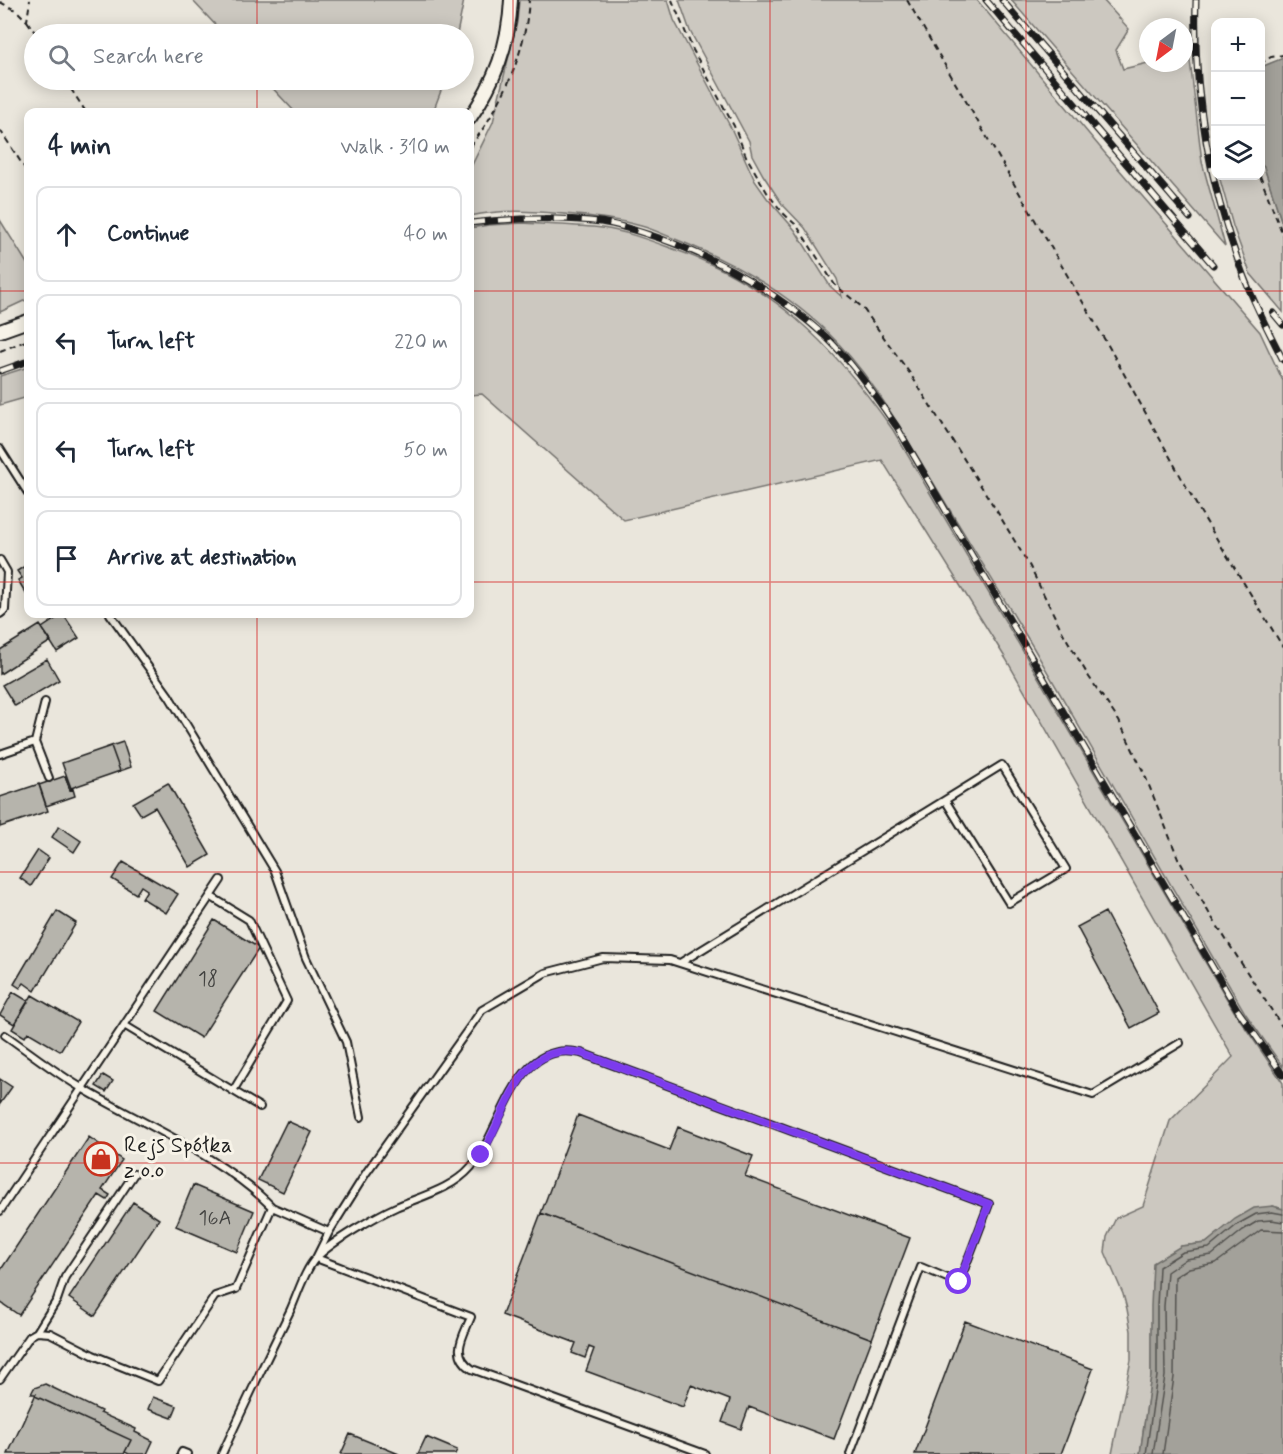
<!DOCTYPE html>
<html lang="en">
<head>
<meta charset="utf-8">
<style>
	:root { --surface:#fff; --page:#f2f2f3; --text:#1f2937; --muted:#747a83; --line:#e0e1e3 }
	body { margin:0; font-family:Mynerve,sans-serif; background:var(--page); color:var(--text) }
	.controls { position:absolute; right:18px; top:18px; display:grid; overflow:hidden; border-radius:12px; box-shadow:0 3px 15px #0003 }
	.controls button { width:54px; height:54px; display:grid; place-items:center; padding:0; border:0; border-bottom:2px solid var(--line); background:var(--surface); color:var(--text); font:30px sans-serif }
	.compass { position:absolute; left:1139px; top:18px; width:54px; height:54px; border-radius:50%; background:var(--surface); box-shadow:0 3px 15px #0003; rotate:212deg }
	.stop { position:absolute; width:18px; height:18px; margin:-14px; border:4px solid #7c3aed; border-radius:50%; background:#fff }
	.stop.end { background:#7c3aed; border-color:#fff; box-shadow:0 2px 6px #0008 }
	.list { margin:0; padding:0; list-style:none }
	h2 { display:flex; justify-content:space-between; align-items:center; height:78px; margin:0; padding:0 24px; font-size:26px }
	h2 small { font-size:20px; font-weight:400; color:var(--muted) }
	.list li { display:grid; grid-template-columns:39px 1fr auto; gap:18px; align-items:center; box-sizing:border-box; height:96px; margin:0 12px 12px; padding:0 12px; border:2px solid var(--line); border-radius:12px }
	.list b { display:block; font-size:22px; white-space:nowrap }
	.list em { font-size:20px; font-style:normal; color:var(--muted) }
	.icon { flex:none; width:33px; height:33px; fill:none; stroke:currentColor; stroke-width:2; stroke-linecap:round; stroke-linejoin:round }
	.map { position:relative; flex:none; width:1283px; height:1454px; overflow:hidden }
	.search { position:absolute; background:var(--surface); box-shadow:0 3px 15px #0003; left:24px; top:24px; width:450px; height:66px; display:flex; align-items:center; gap:15px; box-sizing:border-box; padding:0 21px; border-radius:33px; color:var(--muted); font-size:22px }
	.panel { position:absolute; background:var(--surface); box-shadow:0 3px 15px #0003; left:24px; top:108px; width:450px; height:510px; border-radius:12px }
	.map>svg:first-child { display:block }
	.green { fill:#ccc8c0; stroke:#74726e; stroke-width:1.5 }
	.water { fill:#a3a19a; stroke:#6d6c68; stroke-width:1.5 }
	.lines { fill:none; stroke-linecap:round; stroke-linejoin:round }
	.shore { stroke:#52514e; stroke-width:1.5 }
	.building { fill:#b6b4ac; stroke:#1c1c1c; stroke-width:1.5 }
	.lane-casing { stroke:#1c1c1c; stroke-width:10 }
	.street-casing { stroke:#1c1c1c; stroke-width:16 }
	.path { stroke:#1c1c1c; stroke-width:2; stroke-dasharray:6 4.5; stroke-linecap:butt }
	.lane { stroke:#f7f3e8; stroke-width:6 }
	.street { stroke:#f7f3e8; stroke-width:12 }
	.rail-casing { stroke:#1c1c1c; stroke-width:7 }
	.rail { stroke:#f7f3e8; stroke-width:4.5; stroke-dasharray:14; stroke-linecap:butt }
	.route { stroke:#7c3aed; stroke-width:8 }
	.grid { fill:none; stroke:#d62828; stroke-width:1.5; stroke-opacity:0.55 }
	.labels { text-anchor:middle; dominant-baseline:central; stroke-width:6; stroke-linejoin:round; paint-order:stroke }
	.number-label { font-size:20px; fill:#424240 }
	.poi-label { font-size:22px; fill:#1c1c1c; stroke:#f7f3e8; text-anchor:start }
</style>
</head>
<body>
<div class="map">
<svg width="1283" height="1454" viewBox="0 0 1283 1454">
	<rect width="100%" height="100%" fill="#eae6dc"/>
	<filter id="ink" filterUnits="userSpaceOnUse"><feTurbulence type="fractalNoise" baseFrequency=".0167" numOctaves="2"/><feDisplacementMap in="SourceGraphic" scale="12" xChannelSelector="R" yChannelSelector="G"/><feConvolveMatrix kernelMatrix="1 2 1 2 8 2 1 2 1" color-interpolation-filters="sRGB"/></filter>
	<g filter="url(#ink)">
		<path class="green" d="M192 0H464L457 34H224Z
			M519 0H668L674 20 731 128 755 181 767 198 795 230 830 286 842 297 837 279 805 228 782 204 763 175 752 155 749 141 690 31 679 0H977L1104 152 1260 332 1283 381V1067L1245 1013 1033 647 888 408C873 385 857 363 838 343 793 296 734 262 675 239 663 234 652 229 641 226 616 219 590 216 564 214 533 211 501 209 470 216V169L493 122 517 22Z
			M1011 0H1103L1129 29 1116 50 1123 69 1148 63H1184V54L1189 52 1202 162 1225 246Z
			M265 80H445L433 112H295Z
			M1261 164 1264 167 1283 226V312L1250 273 1233 226 1219 176H1260Z
			M0 220 28 265V299L0 312Z
			M524 223C550 225 576 225 602 228 624 231 646 239 668 247 771 282 832 343 893 430L1234 1011 1283 1083V1209L1273 1206 1221 1232 1206 1243 1181 1246 1152 1282 1151 1376 1140 1454H1112L1131 1360V1331L1127 1309 1123 1294 1105 1252 1107 1237 1116 1218 1143 1206 1170 1121 1233 1057 1006 659 882 460 624 520 482 394 470 395V228L489 225Z
			M28 367V397L0 405V376Z"/>
		<path class="water" d="M1283 58V226L1264 167 1260 164 1261 67Z
			M1273 1206 1283 1209V1454H1140L1151 1376V1306L1153 1263 1181 1246 1206 1243 1235 1219 1254 1208Z"/>
		<g class="lines">
			<path class="shore" d="M1146 1454 1157 1376V1306L1159 1267 1183 1252 1209 1248 1238 1224 1256 1214 1272 1212 1283 1214
				M1153 1454 1165 1376 1164 1306 1167 1272 1186 1259 1212 1255 1243 1230 1258 1221 1272 1220 1283 1222
				M1163 1454 1174 1377 1175 1277 1189 1268 1216 1263 1261 1230 1283 1231"/>
		</g>
		<path class="building" d="M28 564V597L18 580 22 578 17 571Z
			M63 614 79 638 57 652 42 628Z
			M40 625 51 641 0 674V650Z
			M47 659 59 680 15 706 2 685Z
			M123 742 131 767 120 771 111 746Z
			M111 746 120 771 71 788 62 763Z
			M65 776 70 790 73 789 75 796 46 806 39 785Z
			M168 783 210 855 190 867 155 807 141 815 133 803Z
			M39 784 48 811 0 827V797Z
			M59 826 81 841 74 852 52 837Z
			M38 850 49 858 31 886 20 878Z
			M123 862 178 894 166 913 142 898 147 890 141 886 136 894 112 879Z
			M57 911 76 923 35 991 24 983 20 988 14 984 17 979Z
			M1105 912 1159 1013 1131 1028 1077 927Z
			M214 920 259 948 201 1038 157 1011Z
			M13 992 28 1001 14 1024 0 1015Z
			M32 995 78 1022 60 1051 28 1032 25 1037 12 1029Z
			M103 1075 113 1081 106 1092 96 1086Z
			M0 1079 12 1087 0 1104Z
			M578 1115 669 1150 678 1127 753 1156 745 1176 910 1238 872 1339 541 1213Z
			M287 1121 312 1132 283 1192 258 1180Z
			M89 1137 122 1160 102 1190 110 1195 107 1200 99 1195 19 1315 0 1302V1271Z
			M193 1185 254 1211 237 1252 176 1226Z
			M133 1202 159 1219 95 1316 69 1298Z
			M541 1213 872 1339 834 1439 749 1407 741 1429 722 1422 730 1400 691 1385 683 1407 586 1371 594 1349 589 1347 585 1358 572 1353 576 1343 502 1315Z
			M965 1321 1093 1369 1061 1454H915Z
			M45 1384 101 1411 100 1413 136 1429 135 1432 153 1441 147 1454H129L125 1452 131 1440 35 1396 36 1394H31L34 1388Z
			M35 1396 131 1440 124 1454H8Z
			M153 1397 177 1406 172 1418 148 1409Z
			M350 1434 399 1454H341Z
			M426 1437 457 1450 455 1454H418Z"/>
		<g class="lines">
			<defs>
				<path id="lane" d="M0 449 28 493
					M0 560 7 572 5 610 0 614
					M110 614 169 696 275 871 306 958 346 1042 361 1117
					M45 702 35 742 49 778
					M0 754 35 742
					M210 896 249 920 287 1001 233 1091
					M680 963 1002 765 1066 869 1009 903 945 800
					M124 1025 260 1107
					M5 1035C31 1053 57 1074 85 1090 145 1125 224 1158 272 1207L236 1289 215 1296 158 1381 93 1355 50 1333 37 1332
					M272 1207 329 1232
					M0 1211 221 880
					M0 1379 30 1336 37 1332 57 1300 65 1277 134 1174
					M181 1454 182 1452 187 1454
					M222 1454C244 1406 267 1358 290 1311 297 1296 305 1269 316 1258 331 1242 376 1216 396 1207 422 1196 452 1189 471 1167 504 1129 514 1037 581 1053L989 1204 959 1283 921 1267 850 1454
					M705 1454 472 1369C450 1354 463 1337 471 1317L316 1258 329 1232 366 1173 482 1010 545 973 603 958 670 960 1093 1095 1180 1043"/>
				<path id="street" d="M470 118C495 81 509 45 511 0
					M0 331 28 321"/>
			</defs>
			<use href="#lane" class="lane-casing"/>
			<use href="#street" class="street-casing"/>
			<path class="path" d="M672 0 693 50 734 126 746 156 768 194 783 213 797 226 835 285 862 307 911 375 998 513 1029 565 1063 633 1089 677 1119 721 1144 773 1178 858 1209 913 1283 1028
				M907 0 1109 347 1201 513 1283 647
				M0 2 17 11 27 21 30 0
				M27 21 36 34
				M1260 64 1271 57 1283 55
				M65 80 86 112
				M0 130 28 173
				M470 147C503 103 525 56 529 0
				M1260 176 1283 235
				M0 351 28 340"/>
			<use href="#lane" class="lane"/>
			<use href="#street" class="street"/>
			<defs>
				<path id="rail" d="M986 0 1213 265
					M1002 0 1190 218
					M1196 0C1193 92 1209 183 1241 269 1252 300 1268 330 1283 360
					M470 223C514 218 557 217 601 222 620 225 641 232 659 238 721 260 777 292 826 337 853 363 875 396 897 427L1237 1009 1283 1075
					M1273 313 1283 325
					M0 371 28 361"/>
			</defs>
			<use href="#rail" class="rail-casing"/>
			<use href="#rail" class="rail"/>
		</g>
	</g>
	<g class="lines" filter="url(#ink)">
		<path class="route" d="M481 1155C506 1116 519 1039 581 1053L989 1204 959 1282"/>
	</g>
	<path class="grid" d="M257 0V34M513 0V1454M770 0V1454M1026 0V1454M257 80V112M0 291H28M470 291H1283M0 582H28M470 582H1283M257 614V1454M0 872H1283M0 1163H1283"/>
	<defs>
		<symbol id="shop-ring" viewBox="-11 -11 22 22"><circle r="9.5" fill="#f7f3e8" stroke="#c8321e" stroke-width="1.5"/><path d="M-5-2.5h2.3a2.7 3.5 0 0 1 5.4 0H5L5.5 6h-11ZM-1.5-2.5h3a1.5 2.3 0 0 0-3 0Z" fill="#c8321e"/></symbol>
	</defs>
	<g fill-rule="evenodd">
		<use href="#shop-ring" x="82" y="1140" width="38" height="38"/>
	</g>
	<g class="labels">
		<g class="number-label">
			<text x="208" y="979">18</text>
			<text x="215" y="1218">16A</text>
		</g>
		<g class="poi-label">
			<text x="124" y="1146">Rejs Spółka<tspan x="124" dy="25">z o.o</tspan></text>
		</g>
	</g>
</svg>
<div class="controls">
<button>+</button>
<button>−</button>
<button><svg class="icon" aria-label="layers" viewBox="0 0 24 24"><path d="M12 4l9 5-9 5-9-5zM3 14l9 5 9-5"/></svg></button>
</div>
<svg class="compass" viewBox="-18 -18 36 36"><path d="M0-13l5 13h-10z" fill="#e53935"/><path d="M0 13l5-13h-10z" fill="#747a83"/></svg>
<div class="stop" style="left:959px;top:1282px"></div>
<div class="stop end" style="left:481px;top:1155px"></div>
<div class="search"><svg class="icon" aria-label="search" viewBox="0 0 24 24"><circle cx="10" cy="10" r="6"/><path d="M15 15l6 6"/></svg>Search here</div>
<section class="panel">
<h2>4 min<small>Walk · 310 m</small></h2>
<ul class="list">
<li><svg class="icon" aria-label="ahead" viewBox="0 0 24 24"><path d="M12 20V5M6 11l6-6 6 6"/></svg><div><b>Continue</b></div><em>40 m</em></li>
<li><svg class="icon" aria-label="left" viewBox="0 0 24 24"><path d="M17 20v-9H6M10 6l-5 5 5 5"/></svg><div><b>Turn left</b></div><em>220 m</em></li>
<li><svg class="icon" aria-label="left" viewBox="0 0 24 24"><path d="M17 20v-9H6M10 6l-5 5 5 5"/></svg><div><b>Turn left</b></div><em>50 m</em></li>
<li><svg class="icon" aria-label="arrive" viewBox="0 0 24 24"><path d="M6 21V4h12l-3 4 3 4H6"/></svg><div><b>Arrive at destination</b></div></li>
</ul>
</section>
</div>
</body>
</html>
